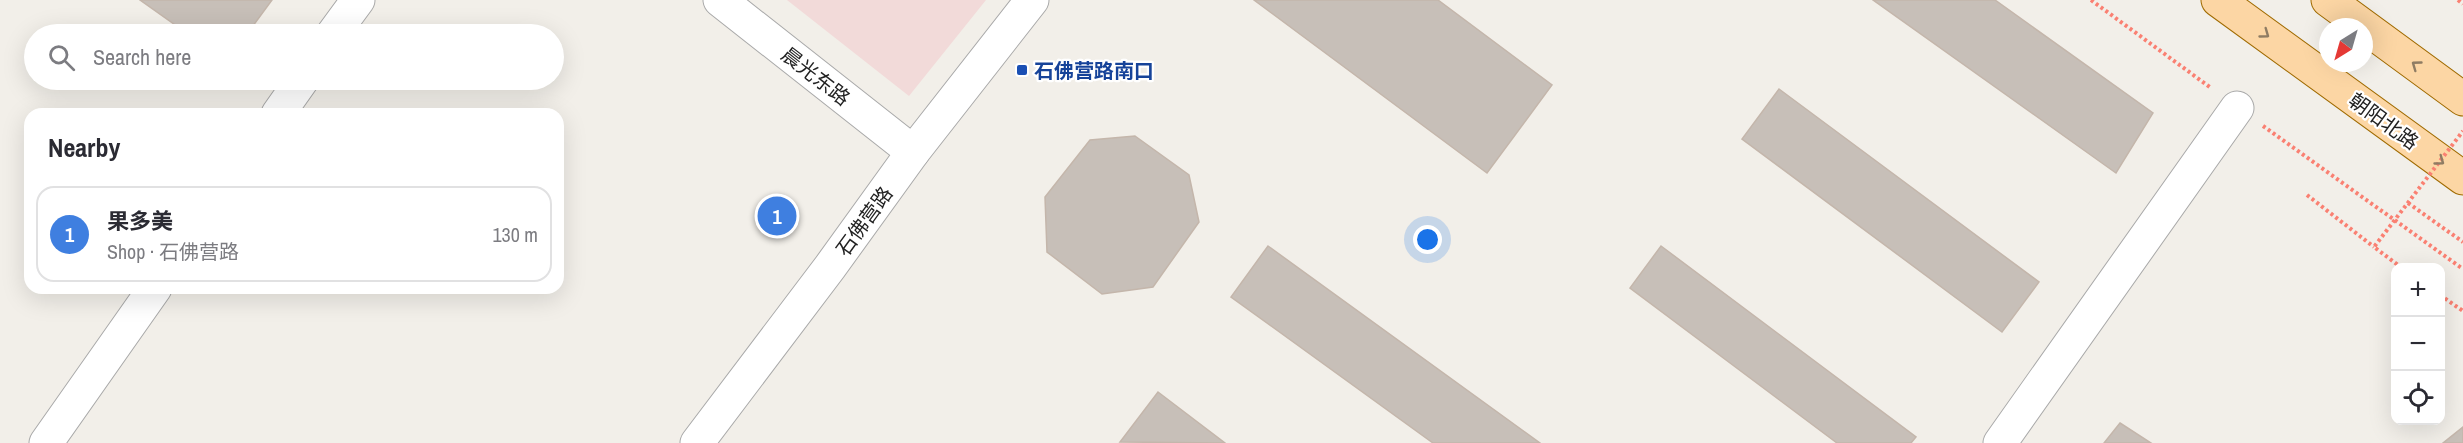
<!DOCTYPE html>
<html lang="en">
<head>
<meta charset="utf-8">
<style>
	:root { --surface:#fff; --page:#f2f2f3; --text:#2b2b33; --muted:#7c7c81; --line:#e1e1e2; --accent:#2563eb }
	body { margin:0; font-family:"Archivo Narrow","Noto Sans SC",sans-serif; background:var(--page); color:var(--text) }
	.controls { position:absolute; right:18px; bottom:18px; display:grid; overflow:hidden; border-radius:12px; box-shadow:0 6px 24px #0002 }
	.controls button { width:54px; height:54px; display:grid; place-items:center; padding:0; border:0; border-bottom:2px solid var(--line); background:var(--surface); color:var(--text); font:30px sans-serif }
	.compass { position:absolute; left:2319px; top:18px; width:54px; height:54px; border-radius:50%; background:var(--surface); box-shadow:0 6px 24px #0002; rotate:217deg }
	.you { position:absolute; left:1428px; top:240px; width:21px; height:21px; margin:-15px; border:4px solid #fff; border-radius:50%; background:#1a73e8; box-shadow:0 0 0 9px #1a73e833 }
	.badge { display:grid; place-items:center; width:39px; height:39px; border-radius:50%; background:var(--accent); color:#fff; font-size:20px; font-weight:700 }
	.pin { position:absolute; translate:-50% -50%; border:3px solid #fff; box-shadow:0 2px 6px #0006 }
	.list { margin:0; padding:0; list-style:none }
	h2 { display:flex; justify-content:space-between; align-items:center; height:78px; margin:0; padding:0 24px; font-size:26px }
	h2 small { font-size:20px; font-weight:400; color:var(--muted) }
	.list li { display:grid; grid-template-columns:39px 1fr auto; gap:18px; align-items:center; box-sizing:border-box; height:96px; margin:0 12px 12px; padding:0 12px; border:2px solid var(--line); border-radius:18px }
	.list b { display:block; font-size:22px; white-space:nowrap }
	.list p { margin:0; font-size:20px; white-space:nowrap; color:var(--muted) }
	.list em { font-size:20px; font-style:normal; color:var(--muted) }
	.icon { flex:none; width:33px; height:33px; fill:none; stroke:currentColor; stroke-width:2; stroke-linecap:round; stroke-linejoin:round }
	.map { position:relative; flex:none; width:2463px; height:443px; overflow:hidden }
	.search { position:absolute; background:var(--surface); box-shadow:0 6px 24px #0002; left:24px; top:24px; width:540px; height:66px; display:flex; align-items:center; gap:15px; box-sizing:border-box; padding:0 21px; border-radius:33px; color:var(--muted); font-size:22px }
	.panel { position:absolute; background:var(--surface); box-shadow:0 6px 24px #0002; left:24px; top:108px; width:540px; height:186px; border-radius:18px }
	.map>svg:first-child { display:block }
	.commercial { fill:#f2dad9 }
	.building { fill:#c7bfb8; stroke:#c4b6ab; stroke-width:1.5 }
	.lines { fill:none; stroke-linecap:round; stroke-linejoin:round }
	.minor-casing { stroke:#a9a9a9; stroke-width:35 }
	.tertiary-casing { stroke:#a9a9a9; stroke-width:35 }
	.primary-casing { stroke:#a06b00; stroke-width:35 }
	.path { stroke:#fa8072; stroke-width:4; stroke-dasharray:3 3; stroke-linecap:butt }
	.minor { stroke:#fff; stroke-width:33 }
	.tertiary { stroke:#fff; stroke-width:33 }
	.primary { stroke:#fcd6a4; stroke-width:33 }
	.path-bridge { stroke:#fa8072; stroke-width:4; stroke-dasharray:3 3; stroke-linecap:butt }
	.oneway { stroke:#8f7c63 }
	.transit-dot { fill:#1a4fb4; stroke:#fff; stroke-width:2 }
	.labels { text-anchor:middle; dominant-baseline:central; stroke-width:4.5; stroke-linejoin:round; paint-order:stroke }
	.transit-label { font-size:20px; font-weight:bold; fill:#164399; stroke:#fff; text-anchor:start }
	.street-label { font-size:20px; fill:#222; stroke:#fff }
</style>
</head>
<body>
<div class="map">
<svg width="2463" height="443" viewBox="0 0 2463 443">
	<rect width="100%" height="100%" fill="#f2efe9"/>
	<path class="commercial" d="M787 0H986L909 96Z"/>
	<path class="building" d="M140 0H272L247 34H188Z
		M1254 0H1438L1552 85 1487 173Z
		M1873 0H1995L2153 113 2116 173Z
		M1779 89 2039 282 2002 332 1742 139Z
		M1135 136 1189 175 1199 222 1153 287 1102 294 1047 252 1045 197 1090 140Z
		M1268 246 1540 443H1433L1231 297Z
		M1661 246 1916 437 1911 443H1837L1630 288Z
		M1158 392 1225 443 1120 442Z
		M2120 423 2151 443H2104Z
		M2463 427V443H2443Z"/>
	<g class="lines">
		<defs>
			<path id="minor" d="M720 0 913 152
				M333 34 358 0
				M278 114 302 80
				M46 443 155 288
				M2000 443 2237 108"/>
			<path id="tertiary" d="M697 443 830 267 913 152 1032 0"/>
			<path id="primary" d="M2218 0 2463 178
				M2328 0 2463 99"/>
		</defs>
		<use href="#minor" class="minor-casing"/>
		<use href="#tertiary" class="tertiary-casing"/>
		<use href="#primary" class="primary-casing"/>
		<path class="path" d="M2091 0 2211 88
			M2458 0 2463 4
			M2263 126 2463 269
			M2307 195 2374 247
			M2408 203 2463 242
			M2440 295 2463 311"/>
		<use href="#minor" class="minor"/>
		<use href="#tertiary" class="tertiary"/>
		<use href="#primary" class="primary"/>
		<path class="path-bridge" d="M2402 268 2374 247 2463 131"/>
	</g>
	<defs><path id="oneway-chevron" d="M-2-3.5L2.5 0L-2 3.5" fill="none" stroke-width="1.6" stroke-linecap="round" stroke-linejoin="round" transform="scale(1.5)"/></defs>
	<g class="oneway">
		<use href="#oneway-chevron" transform="translate(2265 34) rotate(36)"/>
		<use href="#oneway-chevron" transform="translate(2416 65) rotate(-144)"/>
		<use href="#oneway-chevron" transform="translate(2440 161) rotate(36)"/>
	</g>
	<rect class="transit-dot" x="1016" y="64" width="12" height="12" rx="3"/>
	<g class="labels">
		<g class="transit-label">
			<text x="1034" y="70">石佛营路南口</text>
		</g>
		<g class="street-label">
			<text transform="translate(816 76) rotate(38)">晨光东路</text>
			<text transform="translate(2384 121) rotate(36)">朝阳北路</text>
			<text transform="translate(864 221) rotate(-54)">石佛营路</text>
		</g>
	</g>
</svg>
<div class="controls">
<button>+</button>
<button>−</button>
<button><svg class="icon" aria-label="locate" viewBox="0 0 24 24"><circle cx="12" cy="12" r="6"/><path d="M12 2v4M12 18v4M2 12h4M18 12h4"/></svg></button>
</div>
<svg class="compass" viewBox="-18 -18 36 36"><path d="M0-13l5 13h-10z" fill="#e53935"/><path d="M0 13l5-13h-10z" fill="#7c7c81"/></svg>
<div class="you"></div>
<div class="pin badge" style="left:777px;top:216px;background:#3f7fe0">1</div>
<div class="search"><svg class="icon" aria-label="search" viewBox="0 0 24 24"><circle cx="10" cy="10" r="6"/><path d="M15 15l6 6"/></svg>Search here</div>
<section class="panel">
<h2>Nearby<small></small></h2>
<ul class="list">
<li><span class="badge" style="background:#3f7fe0">1</span><div><b>果多美</b><p>Shop · 石佛营路</p></div><em>130 m</em></li>
</ul>
</section>
</div>
</body>
</html>
